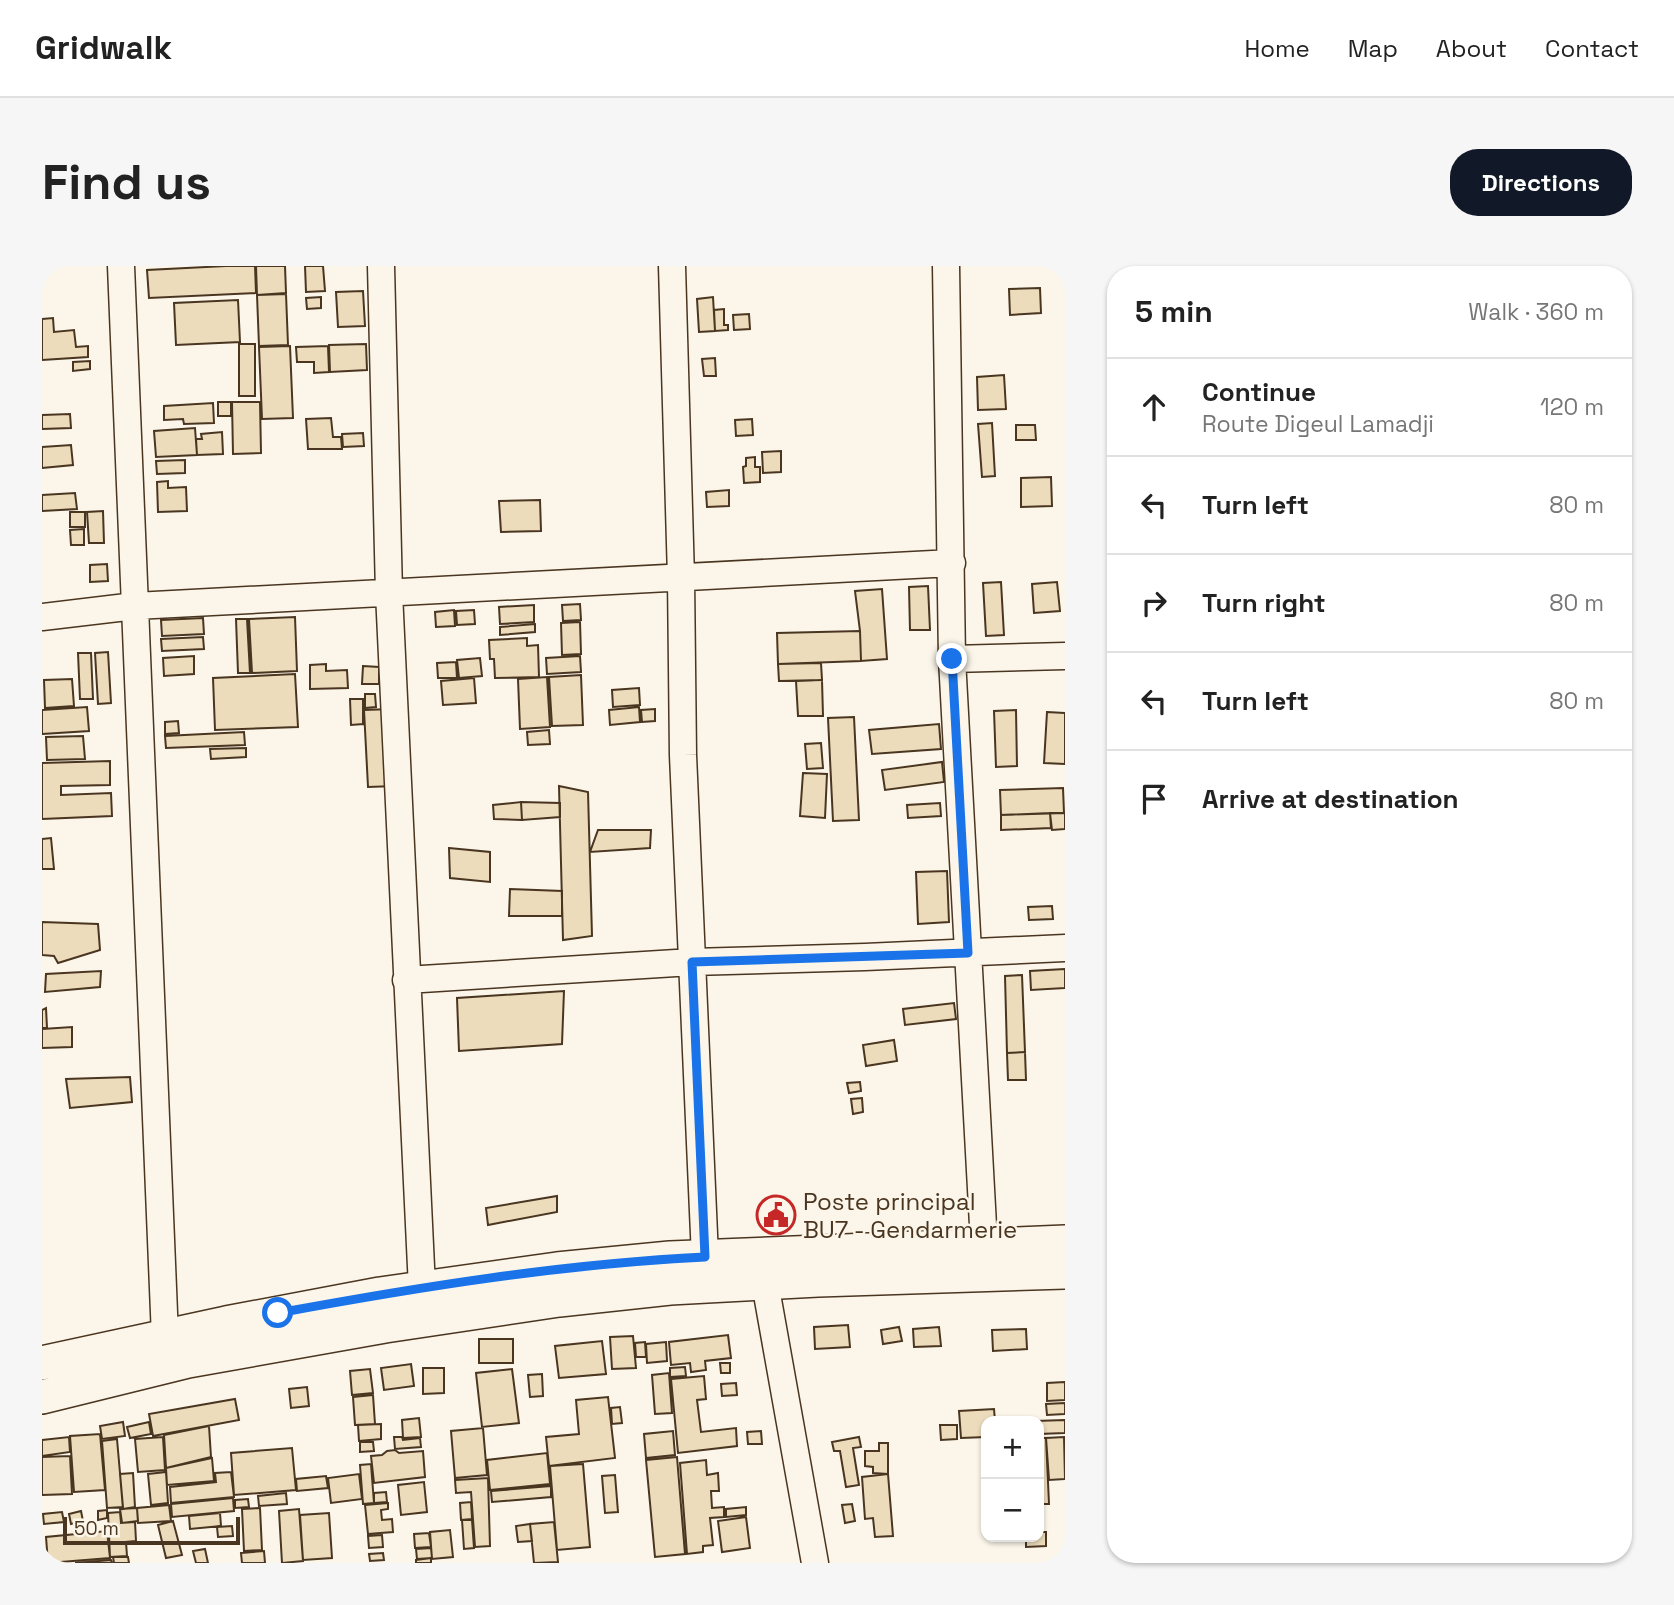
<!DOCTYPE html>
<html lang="en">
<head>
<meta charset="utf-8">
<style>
	:root { --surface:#fff; --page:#f6f6f6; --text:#222; --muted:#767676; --line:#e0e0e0; --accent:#111827 }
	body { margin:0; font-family:"Space Grotesk",sans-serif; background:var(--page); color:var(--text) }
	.controls { position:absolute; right:21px; bottom:21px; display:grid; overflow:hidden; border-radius:14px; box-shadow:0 2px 5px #0004 }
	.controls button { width:63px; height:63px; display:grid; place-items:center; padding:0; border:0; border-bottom:2px solid var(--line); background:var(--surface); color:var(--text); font:35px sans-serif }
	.scale { position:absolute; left:21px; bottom:18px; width:177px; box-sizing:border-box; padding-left:7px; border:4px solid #4a3520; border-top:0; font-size:19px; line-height:24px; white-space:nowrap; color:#4a3520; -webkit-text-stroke:5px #fbf6e9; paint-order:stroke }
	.stop { position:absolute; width:21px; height:21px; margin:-16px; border:5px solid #1a73e8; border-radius:50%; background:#fff }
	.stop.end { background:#1a73e8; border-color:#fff; box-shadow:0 2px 7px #0008 }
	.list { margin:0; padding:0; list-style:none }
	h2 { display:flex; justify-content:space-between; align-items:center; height:91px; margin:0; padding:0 28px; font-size:30px }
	h2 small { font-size:23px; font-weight:400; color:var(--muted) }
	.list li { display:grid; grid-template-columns:46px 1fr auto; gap:21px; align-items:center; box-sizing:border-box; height:98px; padding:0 28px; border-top:2px solid var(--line) }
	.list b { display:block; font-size:26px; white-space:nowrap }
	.list p { margin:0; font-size:23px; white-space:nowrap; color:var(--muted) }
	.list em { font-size:23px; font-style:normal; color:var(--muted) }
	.icon { flex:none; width:38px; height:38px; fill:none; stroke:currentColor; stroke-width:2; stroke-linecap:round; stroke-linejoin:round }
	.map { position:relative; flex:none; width:1023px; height:1297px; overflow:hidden; border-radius:28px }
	header { display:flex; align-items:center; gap:42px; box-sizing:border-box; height:98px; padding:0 35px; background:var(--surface); border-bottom:2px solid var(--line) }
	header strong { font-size:33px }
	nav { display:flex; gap:38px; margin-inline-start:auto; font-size:24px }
	.intro { display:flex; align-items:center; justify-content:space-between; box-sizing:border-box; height:168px; padding:0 42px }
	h1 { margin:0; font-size:49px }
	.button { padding:18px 32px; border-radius:28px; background:var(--accent); color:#fff; font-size:24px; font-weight:700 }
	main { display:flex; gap:42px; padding:0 42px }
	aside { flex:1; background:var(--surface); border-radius:28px; box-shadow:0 2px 5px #0004 }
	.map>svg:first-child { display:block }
	.building { fill:#ecdcbc; stroke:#4a3520; stroke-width:2 }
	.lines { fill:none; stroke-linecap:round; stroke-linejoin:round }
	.minor-casing { stroke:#4a3520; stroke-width:29 }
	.major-casing { stroke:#4a3520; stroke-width:36 }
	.minor { stroke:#fbf6e9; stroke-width:26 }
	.major { stroke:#fbf6e9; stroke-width:33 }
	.route { stroke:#1a73e8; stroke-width:9 }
	.labels { text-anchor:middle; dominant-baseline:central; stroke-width:5; stroke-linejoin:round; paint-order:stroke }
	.poi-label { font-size:24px; fill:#4a3520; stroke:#fbf6e9; text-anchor:start }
</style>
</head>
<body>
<header>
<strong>Gridwalk</strong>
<nav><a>Home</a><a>Map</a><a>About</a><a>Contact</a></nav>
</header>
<div class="intro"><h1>Find us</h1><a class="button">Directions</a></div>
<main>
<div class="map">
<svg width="1023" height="1297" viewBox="0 0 1023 1297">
	<rect width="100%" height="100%" fill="#fbf6e9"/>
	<path class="building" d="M184 0H213L214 27 107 32 105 4Z
		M214 0H243L244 27 215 29Z
		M263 0H281L283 25 264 26Z
		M998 22 999 47 968 49 967 23Z
		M321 25 323 60 296 61 294 26Z
		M244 28 246 79 217 80 215 29Z
		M279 31V42L265 43 264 32Z
		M671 31 673 65 657 66 655 33Z
		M196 34 198 76 134 79 132 37Z
		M682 43V59H686V64L673 65 672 44Z
		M707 48 708 63 692 64 691 49Z
		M11 52 12 66 32 64 34 81 46 80V91L0 94V53Z
		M197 78H213V130H197Z
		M324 78 325 104 288 106 287 79Z
		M248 80 251 152 220 153 217 81Z
		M286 80 287 106 272 107V96H255L254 81Z
		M673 92 674 110H662L660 93Z
		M48 95V103L31 105V96Z
		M962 109 964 143 936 144 935 111Z
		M176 136H189V150H176Z
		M190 136H218L219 187 191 188Z
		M171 137 172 157 142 158 141 153 122 154V140Z
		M28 148 29 162 0 163V149Z
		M289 152 291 171H299L300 183H266L264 153Z
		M710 153 711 169 694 170 693 154Z
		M950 157 953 210 940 211 936 158Z
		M974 159H993L994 174H974Z
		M153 162 155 189 114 191 112 165Z
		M180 166 181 188 155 189 154 173H160L159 168Z
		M321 167 322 180 301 181 300 168Z
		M29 179 31 199 0 202V181Z
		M739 185V206L721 207 720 186Z
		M713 191V201H718V216L702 217 701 201 704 200V192Z
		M143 194V207L115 208 114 195Z
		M1009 211 1010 240 979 241V212Z
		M126 215V222L144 221 145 245 116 246 115 216Z
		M687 224V240L665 241 664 226Z
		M33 227 35 243 0 245V229Z
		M498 234 499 265 459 266 457 235Z
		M61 245 62 277H47L45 246Z
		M28 246H43V261H28Z
		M42 263V279H29L28 264Z
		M65 298 66 315 48 316V299Z
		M959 316 962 369 944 370 941 317Z
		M1015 316 1018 345 992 347 990 318Z
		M886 320 888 364H868L867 321Z
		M840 323 845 393 819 395 818 365 813 325Z
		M538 338 539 354 521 355 520 339Z
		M492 339V356L458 358 457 341Z
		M412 344 413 360 394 361 393 346Z
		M432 344 433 358 415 359 414 345Z
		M253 351 255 405 210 407 207 353Z
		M161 352 162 368 120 370 119 354Z
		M194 353H205L208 407H196Z
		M538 356 539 388 520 389 519 357Z
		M493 358V366L458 369V361Z
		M818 365 819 395 736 398 735 367Z
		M161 371 162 383 120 385 119 373Z
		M485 372V380L496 379 497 411 453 412 452 393H448L447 374Z
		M66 386 69 437 56 438 53 387Z
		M36 387H49L51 433H38Z
		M152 390V408L122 410 121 392Z
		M538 390 539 406 505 408 504 392Z
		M438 392 440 410 417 412 415 394Z
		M414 396 415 412H396L395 397Z
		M779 397 780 414 737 415 736 398Z
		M284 398V405L305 404 306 422 268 423V399Z
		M321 400 337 401V418H320Z
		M253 408 256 461 173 464 171 412Z
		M539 409 541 459 510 460 507 411Z
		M505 411 508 461 478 463 476 413Z
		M432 412 434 437 401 439 399 415Z
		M30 413 32 440 3 442 2 414Z
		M780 414 781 450H756L754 415Z
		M597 422 598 439 571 441 570 424Z
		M323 428H333L334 441 323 442Z
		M308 433H321V458L309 459Z
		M45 441 47 465 0 468V444Z
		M597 441 598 456 568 459 567 444Z
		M350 443 353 520 326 521 322 444Z
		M613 443V455L600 456 599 444Z
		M974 444 975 500 954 501 952 445Z
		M1005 446 1023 447V498L1002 497Z
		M812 451 817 554 791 555 786 452Z
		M136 455 137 467 123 468V456Z
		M897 458 899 483 830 488 827 464Z
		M507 464 508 478 486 479 485 466Z
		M202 466 203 479 124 482 123 470Z
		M41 470 43 493 5 494 4 471Z
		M779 477 781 502 765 503 763 478Z
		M204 482V491L169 493 168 483Z
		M68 495V519L19 520V529L69 527 70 550 0 553V497Z
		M900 496 902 516 843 524 840 504Z
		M761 507 785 508 783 552 758 550Z
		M517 520 546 526 550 670 521 674Z
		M1021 522 1022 547 959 549 958 524Z
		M479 536 518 537V551L480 554Z
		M479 536 480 554 452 553 451 539Z
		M898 537 899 550 866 552 865 539Z
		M1008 547 1009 562 959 564V549Z
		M1008 547H1023V563L1010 564Z
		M556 564H609L608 582 548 586Z
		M9 572 12 603H0V573Z
		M407 582 448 586V616L408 612Z
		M905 605 907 656 876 658 874 606Z
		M468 623 520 625V650H467Z
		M1010 640 1011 653 987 654 986 641Z
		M0 656 56 658 58 684 16 697 12 690 0 689Z
		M1023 703V722L989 724 988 705Z
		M59 705 58 721 3 726 4 708Z
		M980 709 983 786 965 787 963 710Z
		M522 725 520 778 417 785 415 732Z
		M912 737 914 753 863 759 861 743Z
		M4 742 5 762H0V744Z
		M30 761V781L0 782V763Z
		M852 774 855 795 824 800 821 779Z
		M983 786 984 814H966L965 787Z
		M88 811 90 836 28 842 24 813Z
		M818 816 819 825 807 827 805 817Z
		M820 832 821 846 811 848 809 833Z
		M515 930V946L446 959 444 942Z
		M806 1059 808 1081 773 1083 772 1061Z
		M857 1061 860 1075 841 1078 839 1064Z
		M897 1061 899 1080 872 1081 871 1063Z
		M984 1063 985 1083 951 1085 950 1064Z
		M686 1069 689 1092 663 1095 664 1104 649 1106 648 1097 629 1099 627 1076Z
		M591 1070 594 1102 570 1103 568 1071Z
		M437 1073H471V1097H437Z
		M560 1075 564 1108 517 1112 513 1080Z
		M603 1076 604 1091H594L593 1077Z
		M624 1076 625 1095 605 1097 604 1078Z
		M678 1097H688V1107H679Z
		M369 1098 372 1120 342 1124 339 1102Z
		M643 1101 644 1110 628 1111V1102Z
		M381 1102H402V1127L381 1128Z
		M328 1103 331 1127 310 1129 308 1105Z
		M470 1103 477 1157 440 1161 434 1107Z
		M627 1107 630 1147 613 1148 610 1109Z
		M500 1108 501 1130 488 1131 486 1109Z
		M662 1110 664 1133 655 1134 659 1166 694 1162 695 1180 636 1187 629 1113Z
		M1023 1116V1134L1005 1135V1117Z
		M694 1117 695 1129 680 1130 679 1118Z
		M265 1121 267 1140 249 1142 247 1123Z
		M331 1129 333 1158 313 1159 311 1131Z
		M566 1131 573 1192 507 1200 504 1171 537 1168 534 1134Z
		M193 1133 197 1154 111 1170 107 1148Z
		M1023 1137V1148L1005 1149 1004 1138Z
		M578 1141 580 1157 570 1158 569 1142Z
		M952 1143 953 1155H944V1171L919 1172 917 1145Z
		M377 1152 379 1171 361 1172 360 1154Z
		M1023 1154V1167L997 1168V1155H993Z
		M81 1156 83 1170 60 1173 58 1160Z
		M107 1156 109 1168 88 1172 85 1161Z
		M339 1158V1173L317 1175 316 1159Z
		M898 1159H915V1173L899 1174Z
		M167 1160 169 1191 124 1202 122 1169Z
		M441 1162 445 1209 413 1212 409 1165Z
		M631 1165 633 1189 604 1192 602 1168Z
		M719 1165 720 1178H706L705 1166Z
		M58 1168 63 1224 32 1226 28 1170Z
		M27 1171 28 1186 0 1190V1174Z
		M121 1171 123 1204 96 1206 93 1173Z
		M352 1171H360L361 1174 378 1172 379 1181 353 1183Z
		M817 1171 819 1181 811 1182 817 1219 804 1221 798 1185H792L790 1176Z
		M1022 1171 1023 1213 1007 1214 1004 1172Z
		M997 1172H1004L1007 1238H997Z
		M75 1173 81 1241 65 1242 60 1175Z
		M318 1176H331L332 1185 318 1186Z
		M837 1177H846V1208L831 1207V1201L823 1200V1185H837Z
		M250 1182 254 1224 192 1229 189 1187Z
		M353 1184 357 1187 381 1185 383 1211 332 1217 329 1190 340 1189 345 1185Z
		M505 1187 508 1218 448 1224 445 1194Z
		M28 1190 30 1228 0 1229V1191Z
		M635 1191 643 1288 613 1291 604 1194Z
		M170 1192 172 1215 125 1219 124 1202Z
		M664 1194 665 1209 676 1207 677 1225H669L670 1242 682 1241V1251L668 1252 671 1279 661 1280V1286L645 1288 638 1197Z
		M329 1198 332 1237 321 1238 318 1199Z
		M541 1198 548 1281 515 1284 508 1200Z
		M124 1206 126 1237 109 1239 106 1208Z
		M189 1206 192 1231 129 1237 128 1221 174 1216 173 1207Z
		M91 1207 93 1241 81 1243 78 1208Z
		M317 1208 320 1233 289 1237 286 1212Z
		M846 1208 851 1270 833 1271 831 1252 823 1253 820 1211Z
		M573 1209 576 1246 563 1247 560 1210Z
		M284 1210 286 1222 255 1225 254 1213Z
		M446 1212 448 1280 433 1281 429 1226 414 1227 413 1214Z
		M382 1216 385 1246 359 1249 356 1219Z
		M509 1220V1231L450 1236 449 1225Z
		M344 1226 345 1236 332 1237V1227Z
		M244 1227 245 1238 217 1240 216 1230Z
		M191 1232 192 1245 130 1251 129 1238Z
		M206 1233 207 1241 193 1242V1234Z
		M429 1236 430 1253 419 1254 418 1237Z
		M346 1237V1243L339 1244 340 1254 350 1253 351 1266 326 1268 323 1239Z
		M810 1238 813 1255 803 1257 800 1239Z
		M127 1239 129 1255 96 1257 95 1242Z
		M704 1241V1249L684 1251V1243Z
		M95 1242 96 1255 80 1257 78 1243Z
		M218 1242 220 1284 202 1285 200 1243Z
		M257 1243 261 1295 240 1297 237 1245Z
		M65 1244V1252L56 1254V1245Z
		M39 1245 41 1255 29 1258 27 1248Z
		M20 1246 22 1256 2 1258 1 1248Z
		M78 1246 79 1257 93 1256 94 1275 84 1276 85 1290 68 1291 66 1247Z
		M178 1247 179 1260 148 1263 147 1250Z
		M287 1247 290 1292 261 1294 258 1249Z
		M704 1251 708 1282 680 1286 676 1255Z
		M420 1254H430L432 1282 422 1283Z
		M131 1255 140 1289 124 1292 116 1259Z
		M512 1256 516 1296 492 1297 488 1258Z
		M488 1258 490 1275 476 1276 474 1260Z
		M190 1260 191 1270 176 1271 175 1261Z
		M408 1264 411 1291 390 1293 388 1266Z
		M65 1265 68 1292 6 1297 4 1271Z
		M997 1266H1004V1280L984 1281V1271H997Z
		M387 1267 389 1281 373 1282 372 1268Z
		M340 1269 341 1281 327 1282 326 1270Z
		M389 1282 390 1292 375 1293 374 1283Z
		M163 1283 166 1297H154L151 1285Z
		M222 1285 223 1297H200L199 1287Z
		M341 1287 342 1294 328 1295 327 1288Z
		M71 1291H86L87 1297H72Z
		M389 1292V1297H374V1294Z
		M69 1294 70 1297H33Z"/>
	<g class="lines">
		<defs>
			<path id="minor" d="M79 0 123 1071
				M339 0 347 327 380 1022
				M630 0 639 312 641 489 663 991
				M904 0 910 393 943 996
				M0 351 93 340 910 297
				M910 393 1023 390
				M364 714 650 696 823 691 1023 682
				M723 1017 773 1297"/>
			<path id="major" d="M0 1097 184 1057 338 1028 515 1003 628 992 1023 976
				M0 1131 146 1095 343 1060 517 1034 628 1022 776 1014 1023 1006"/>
		</defs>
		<use href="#minor" class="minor-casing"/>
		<use href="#major" class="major-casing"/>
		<use href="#minor" class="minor"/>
		<use href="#major" class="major"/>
	</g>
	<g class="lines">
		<path class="route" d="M236 1047C377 1021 520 998 663 991L650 696 926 687 910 393"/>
	</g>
	<defs>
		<symbol id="civic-ring" viewBox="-11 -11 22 22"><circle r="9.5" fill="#fbf6e9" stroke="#c62828" stroke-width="1.5"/><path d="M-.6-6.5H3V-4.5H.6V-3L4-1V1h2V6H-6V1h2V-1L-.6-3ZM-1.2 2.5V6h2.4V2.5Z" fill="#c62828"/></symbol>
	</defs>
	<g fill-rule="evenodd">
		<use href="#civic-ring" x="712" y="927" width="44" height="44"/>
	</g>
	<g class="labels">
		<g class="poi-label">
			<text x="761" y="935">Poste principal<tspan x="761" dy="28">BU7 - Gendarmerie</tspan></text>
		</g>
	</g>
</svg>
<div class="controls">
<button>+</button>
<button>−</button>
</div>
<div class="scale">50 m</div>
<div class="stop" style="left:236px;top:1047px"></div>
<div class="stop end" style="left:910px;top:393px"></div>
</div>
<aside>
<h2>5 min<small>Walk · 360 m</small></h2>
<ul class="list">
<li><svg class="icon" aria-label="ahead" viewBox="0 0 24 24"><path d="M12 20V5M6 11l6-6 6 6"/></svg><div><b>Continue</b><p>Route Digeul Lamadji</p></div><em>120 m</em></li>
<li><svg class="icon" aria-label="left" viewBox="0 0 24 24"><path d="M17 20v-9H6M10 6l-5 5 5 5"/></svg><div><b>Turn left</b></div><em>80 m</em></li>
<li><svg class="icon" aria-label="right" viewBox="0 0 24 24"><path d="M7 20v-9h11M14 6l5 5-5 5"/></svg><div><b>Turn right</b></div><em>80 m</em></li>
<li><svg class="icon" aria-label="left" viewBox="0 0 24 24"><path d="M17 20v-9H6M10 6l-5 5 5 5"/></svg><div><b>Turn left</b></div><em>80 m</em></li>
<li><svg class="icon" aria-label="arrive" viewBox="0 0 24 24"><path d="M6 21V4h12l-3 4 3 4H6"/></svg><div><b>Arrive at destination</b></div></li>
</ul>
</aside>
</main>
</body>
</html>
